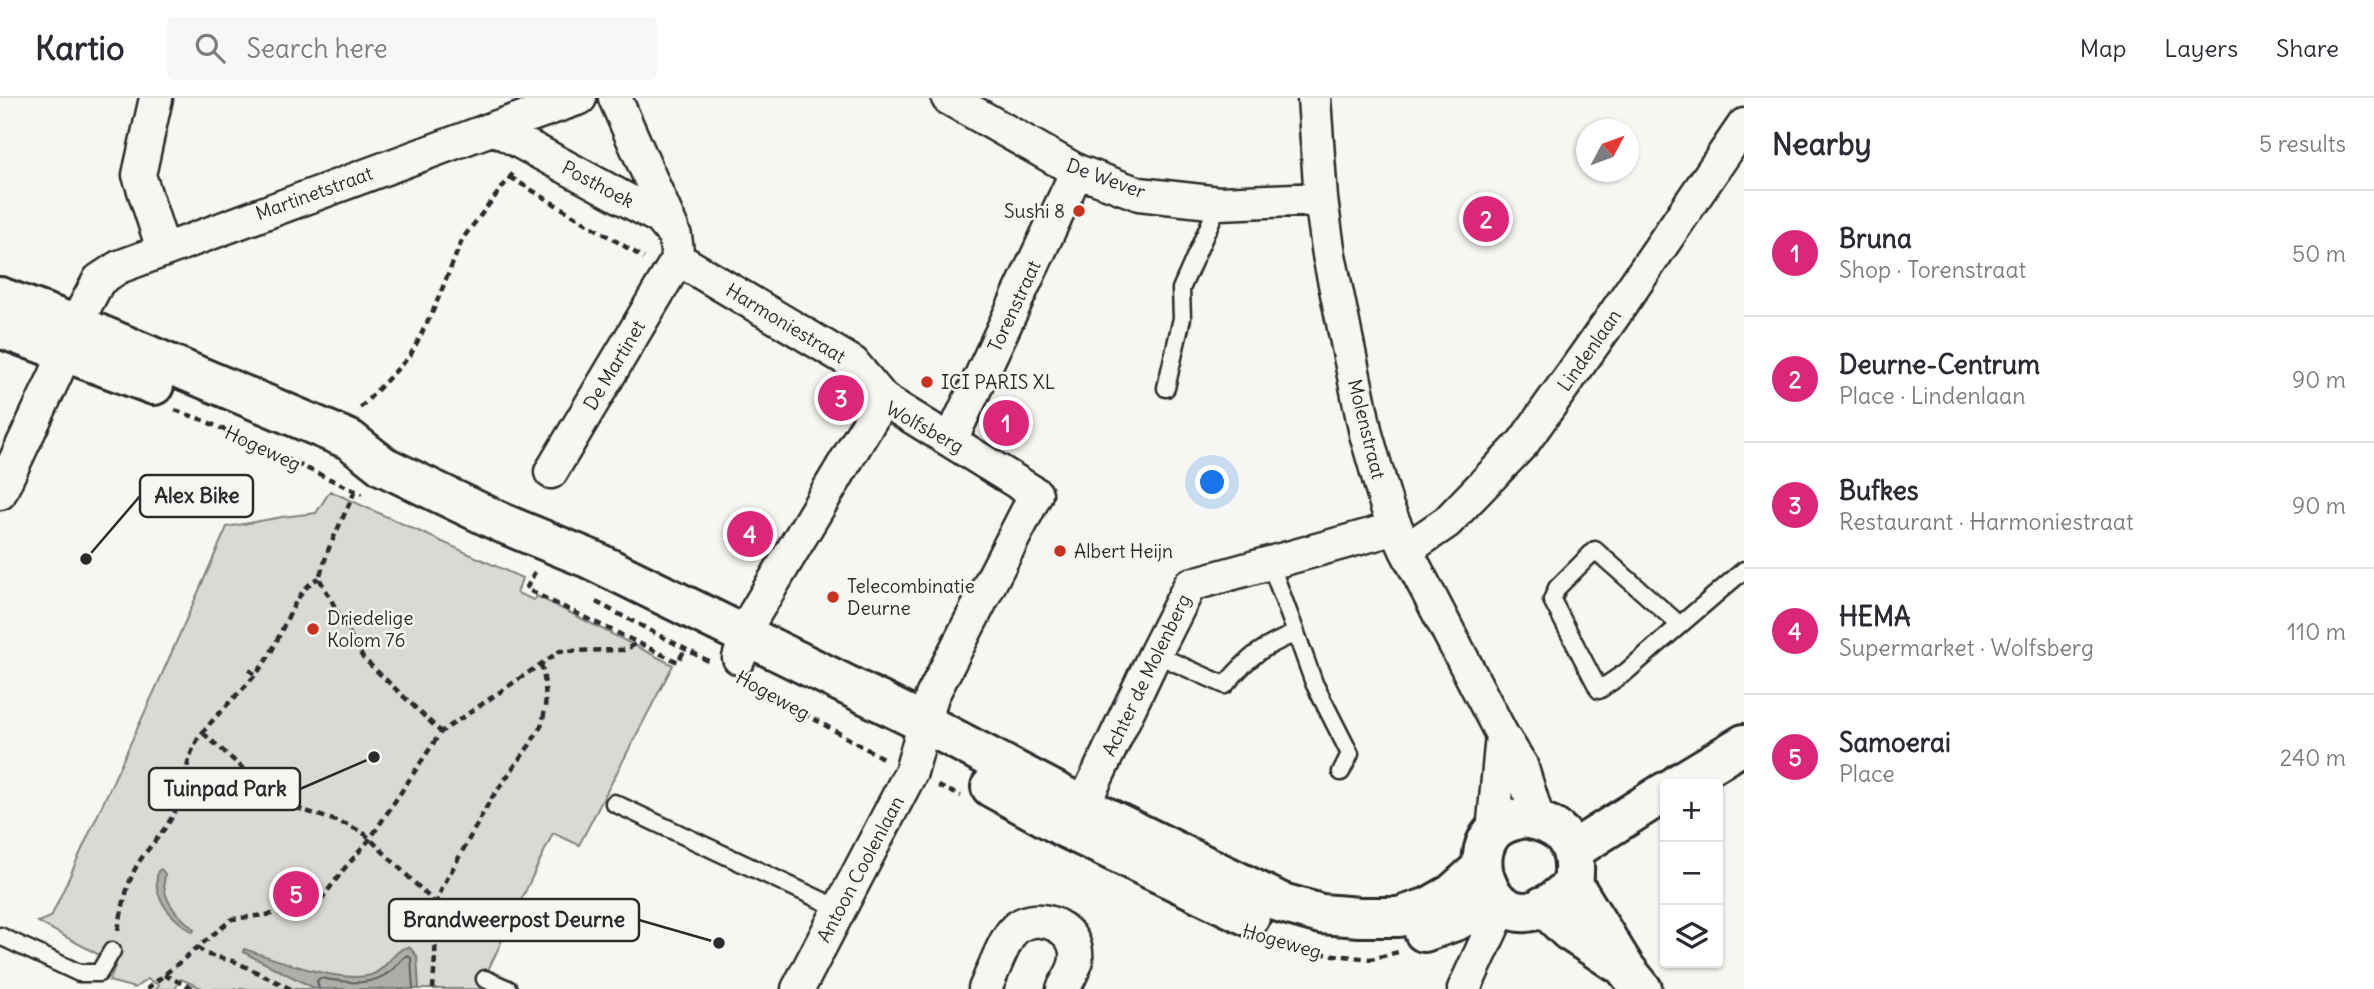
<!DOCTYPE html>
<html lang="en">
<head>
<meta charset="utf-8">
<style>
	:root { --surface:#fff; --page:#f7f7f7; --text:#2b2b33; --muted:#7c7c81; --line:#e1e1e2; --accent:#db2777 }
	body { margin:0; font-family:Delius,sans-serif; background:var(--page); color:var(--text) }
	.controls { position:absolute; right:21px; bottom:21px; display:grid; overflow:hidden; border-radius:7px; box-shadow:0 2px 5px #0004 }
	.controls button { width:63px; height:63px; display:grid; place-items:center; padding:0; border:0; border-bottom:2px solid var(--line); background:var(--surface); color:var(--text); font:35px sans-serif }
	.compass { position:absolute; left:1576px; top:21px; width:63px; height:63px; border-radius:50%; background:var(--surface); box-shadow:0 2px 5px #0004; rotate:49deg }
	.you { position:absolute; left:1213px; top:385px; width:24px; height:24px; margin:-18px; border:5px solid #fff; border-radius:50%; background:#1a73e8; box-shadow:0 0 0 10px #1a73e833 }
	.badge { display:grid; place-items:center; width:46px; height:46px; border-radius:50%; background:var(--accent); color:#fff; font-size:23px; font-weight:700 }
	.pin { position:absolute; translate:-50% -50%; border:4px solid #fff; box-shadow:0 2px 7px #0006 }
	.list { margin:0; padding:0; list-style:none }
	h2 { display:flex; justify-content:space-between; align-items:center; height:91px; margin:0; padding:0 28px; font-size:30px }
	h2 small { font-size:23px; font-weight:400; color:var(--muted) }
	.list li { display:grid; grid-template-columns:46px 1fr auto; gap:21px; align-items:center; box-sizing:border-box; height:126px; padding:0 28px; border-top:2px solid var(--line) }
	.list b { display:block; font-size:26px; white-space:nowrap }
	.list p { margin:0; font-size:23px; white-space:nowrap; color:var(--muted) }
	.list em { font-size:23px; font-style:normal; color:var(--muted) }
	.icon { flex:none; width:38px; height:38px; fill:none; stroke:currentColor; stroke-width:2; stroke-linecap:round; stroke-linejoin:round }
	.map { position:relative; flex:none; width:1744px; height:891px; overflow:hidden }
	header { display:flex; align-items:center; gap:42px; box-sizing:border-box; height:98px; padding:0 35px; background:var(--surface); border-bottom:2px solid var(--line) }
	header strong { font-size:33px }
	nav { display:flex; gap:38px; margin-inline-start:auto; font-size:24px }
	.search { width:490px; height:63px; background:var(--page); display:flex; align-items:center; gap:18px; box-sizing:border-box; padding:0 24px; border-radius:7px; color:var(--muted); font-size:26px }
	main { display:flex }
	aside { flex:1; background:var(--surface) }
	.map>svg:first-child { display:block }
	.green { fill:#d9d9d5; stroke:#828280; stroke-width:2 }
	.water { fill:#aeaeab; stroke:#7a7a78; stroke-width:2 }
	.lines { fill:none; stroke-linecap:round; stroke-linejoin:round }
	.shore { stroke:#5f5f5e; stroke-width:2 }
	.lane-casing { stroke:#2b2b2b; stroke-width:21 }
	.street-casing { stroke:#2b2b2b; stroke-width:37 }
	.secondary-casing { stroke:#2b2b2b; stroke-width:44 }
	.path { stroke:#2b2b2b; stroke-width:4.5; stroke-dasharray:7 5; stroke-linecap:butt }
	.lane { stroke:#f6f6f2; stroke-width:16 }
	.street { stroke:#f6f6f2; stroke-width:32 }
	.secondary { stroke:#f6f6f2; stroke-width:38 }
	.poi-dot { fill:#c8321e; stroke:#f6f6f2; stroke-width:2.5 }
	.labels { text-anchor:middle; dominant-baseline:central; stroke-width:5; stroke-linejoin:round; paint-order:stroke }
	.street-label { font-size:19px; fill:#2b2b2b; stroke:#f6f6f2 }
	.poi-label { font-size:19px; fill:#2b2b2b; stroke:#f6f6f2; text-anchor:start }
	.leader { fill:none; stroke:#2b2b2b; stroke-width:2.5 }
	.callout-dot { fill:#2b2b2b; stroke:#f6f6f2; stroke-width:2.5 }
	.callout { fill:#f6f6f2; stroke:#2b2b2b; stroke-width:2.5 }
	.callout-label { font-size:21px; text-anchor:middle; font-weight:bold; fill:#2b2b2b }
</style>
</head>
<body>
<header>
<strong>Kartio</strong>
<div class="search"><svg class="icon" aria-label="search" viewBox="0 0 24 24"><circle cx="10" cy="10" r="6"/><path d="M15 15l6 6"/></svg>Search here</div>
<nav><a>Map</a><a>Layers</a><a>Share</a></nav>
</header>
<main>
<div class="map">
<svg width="1744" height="891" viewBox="0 0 1744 891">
	<rect width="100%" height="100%" fill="#f6f6f2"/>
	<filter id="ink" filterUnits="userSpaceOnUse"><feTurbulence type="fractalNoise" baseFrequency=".0143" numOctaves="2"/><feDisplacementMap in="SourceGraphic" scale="14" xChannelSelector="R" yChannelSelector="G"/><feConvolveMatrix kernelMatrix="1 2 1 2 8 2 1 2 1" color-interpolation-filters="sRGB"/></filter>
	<g filter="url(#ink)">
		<path class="green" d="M330 393 522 480 517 495 534 502 537 498 673 567 579 747 553 735 479 891H204L181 881 175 891H156L159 887 147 881 135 890 109 883 116 866 38 824 51 819 159 583 227 429 282 419 316 415Z"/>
		<path class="water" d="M161 771 165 776C160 801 176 816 194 831L193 834C172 821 151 800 158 773Z
			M409 849 417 858 419 891H316L243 854 244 851C276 861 339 886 371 877 387 872 394 850 409 849Z"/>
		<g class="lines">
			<path class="shore" d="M319 891 317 883 320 880C346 884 369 890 391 873 397 868 401 861 407 857L411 860 413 891"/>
			<defs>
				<path id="lane" d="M1166 290 1182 220 1181 191 1219 105
					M1595 452 1680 527 1626 574 1599 592 1552 502 1557 490Z
					M1680 527 1744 472
					M1296 535 1314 585 1350 656 1341 674
					M1155 556 1225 587C1250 558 1260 550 1296 535L1270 465
					M614 705 840 811
					M0 838 79 875H99L112 853
					M485 881 508 891"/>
				<path id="street" d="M156 0 139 77 163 151
					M615 0 672 130
					M948 0 1077 73 1139 96 1219 105 1321 101
					M1314 0 1321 101 1329 157 1366 336 1387 409 1406 452 1502 637 1521 667 1538 722
					M494 30 660 120 675 138 678 161
					M678 161 853 265 883 301
					M951 342 1077 73
					M551 374 678 161
					M0 395 55 278 83 212 99 182 119 169 494 30 580 0
					M1406 452 1447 424 1523 345 1612 220 1744 27
					M739 560 752 520 883 301 1036 396 932 598 911 674 798 891
					M1083 708 1155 556 1190 487 1396 430
					M1493 734 1502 637
					M985 891C991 878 1005 840 1014 832 1038 809 1084 832 1075 866 1073 875 1067 883 1063 891
					M1464 891 1494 826"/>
				<path id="secondary" d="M0 199 77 227 350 342 383 368 502 425 590 461 926 626 1083 708 1282 805 1321 816 1360 819H1399L1429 809 1452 796 1482 769
					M0 230 154 287
					M1678 686 1744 646
					M991 689 1067 731 1250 819
					M1522 720C1562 725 1579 745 1573 786 1561 797 1549 808 1533 813 1492 823 1467 763 1493 734 1501 725 1512 723 1522 720Z
					M1572 753 1665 694
					M1573 786 1625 870 1642 891
					M1543 808 1569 833 1616 864
					M1424 834 1458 822 1481 809 1504 807"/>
			</defs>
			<use href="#lane" class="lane-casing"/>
			<use href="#street" class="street-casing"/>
			<use href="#secondary" class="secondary-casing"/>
			<path class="path" d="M510 79 644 160
				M360 310 410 258 433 213 463 140 514 74
				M175 312 203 322 362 396
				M355 393 329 450 319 480 363 560 441 634
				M535 474 526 491 678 564 685 551
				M596 504 712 565
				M249 572 256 577
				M751 585 886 662
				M203 635 282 705 348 727 365 736 436 806
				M938 688 961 698
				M118 832C123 808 127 781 141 761 152 745 167 731 175 713 185 690 185 662 198 641 217 613 246 592 265 564 282 540 293 492 319 480
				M1274 842 1315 855 1371 861 1398 854
				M198 849 205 856 236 864 291 891
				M164 877 194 891
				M147 891 232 821 314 811 344 771 370 741 441 634 560 553 624 552 638 545
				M433 891 437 823 436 806 442 790 491 701 529 648 541 628C548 607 546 586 541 565"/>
			<use href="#lane" class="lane"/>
			<use href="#street" class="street"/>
			<use href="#secondary" class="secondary"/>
		</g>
	</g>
	<g class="poi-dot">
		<circle cx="1079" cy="113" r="7"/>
		<circle cx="927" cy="284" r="7"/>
		<circle cx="1060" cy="453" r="7"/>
		<circle cx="833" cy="499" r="7"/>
		<circle cx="313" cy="531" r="7"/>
	</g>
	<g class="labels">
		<g class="street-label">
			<text transform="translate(1106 80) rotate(20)">De Wever</text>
			<text transform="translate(598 86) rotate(28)">Posthoek</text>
			<text transform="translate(314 95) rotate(-20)">Martinetstraat</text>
			<text transform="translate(1014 208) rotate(-65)">Torenstraat</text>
			<text transform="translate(786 225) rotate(31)">Harmoniestraat</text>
			<text transform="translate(1589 252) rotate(-55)">Lindenlaan</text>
			<text transform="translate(614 267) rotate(-59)">De Martinet</text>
			<text transform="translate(925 329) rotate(29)">Wolfsberg</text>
			<text transform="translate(1367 331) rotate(76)">Molenstraat</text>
			<text transform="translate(263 350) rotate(25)">Hogeweg</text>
			<text transform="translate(1146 577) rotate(-64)">Achter de Molenberg</text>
			<text transform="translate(773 597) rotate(29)">Hogeweg</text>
			<text transform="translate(860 771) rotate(-62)">Antoon Coolenlaan</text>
			<text transform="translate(1282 843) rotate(16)">Hogeweg</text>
		</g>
		<g class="poi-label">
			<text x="1065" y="113" text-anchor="end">Sushi 8</text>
			<text x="941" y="284">ICI PARIS XL</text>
			<text x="1074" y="453">Albert Heijn</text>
			<text x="847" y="488">Telecombinatie<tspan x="847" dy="22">Deurne</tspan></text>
			<text x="327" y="520">Driedelige<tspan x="327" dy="22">Kolom 76</tspan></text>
		</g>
	</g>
	<path class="leader" d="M86 461L140 398M374 659L300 691M719 845L639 822"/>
	<g class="callout-dot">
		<circle cx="86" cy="461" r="7"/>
		<circle cx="374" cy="659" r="7"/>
		<circle cx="719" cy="845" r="7"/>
	</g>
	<g class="callout">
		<rect x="140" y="377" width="113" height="42" rx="7"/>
		<rect x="149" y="670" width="151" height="42" rx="7"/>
		<rect x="389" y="801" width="250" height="42" rx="7"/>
	</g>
	<g class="callout-label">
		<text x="197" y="405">Alex Bike</text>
		<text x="225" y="698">Tuinpad Park</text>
		<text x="514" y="829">Brandweerpost Deurne</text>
	</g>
</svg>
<div class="controls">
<button>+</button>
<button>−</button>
<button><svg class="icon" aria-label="layers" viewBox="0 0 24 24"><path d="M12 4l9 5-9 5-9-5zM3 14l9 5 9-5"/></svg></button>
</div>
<svg class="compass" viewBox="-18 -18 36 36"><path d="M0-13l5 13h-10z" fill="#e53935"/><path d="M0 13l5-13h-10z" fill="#7c7c81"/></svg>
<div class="you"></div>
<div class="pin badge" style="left:1006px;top:325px">1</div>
<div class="pin badge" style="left:1486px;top:121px">2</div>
<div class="pin badge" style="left:841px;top:300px">3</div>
<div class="pin badge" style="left:750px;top:436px">4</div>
<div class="pin badge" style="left:296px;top:796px">5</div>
</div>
<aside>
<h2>Nearby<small>5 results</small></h2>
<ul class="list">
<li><span class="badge">1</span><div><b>Bruna</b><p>Shop · Torenstraat</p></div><em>50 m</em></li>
<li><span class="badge">2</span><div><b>Deurne-Centrum</b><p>Place · Lindenlaan</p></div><em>90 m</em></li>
<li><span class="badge">3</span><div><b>Bufkes</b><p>Restaurant · Harmoniestraat</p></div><em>90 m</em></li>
<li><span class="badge">4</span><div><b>HEMA</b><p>Supermarket · Wolfsberg</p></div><em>110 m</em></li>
<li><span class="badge">5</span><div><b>Samoerai</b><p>Place</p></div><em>240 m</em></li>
</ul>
</aside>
</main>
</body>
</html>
